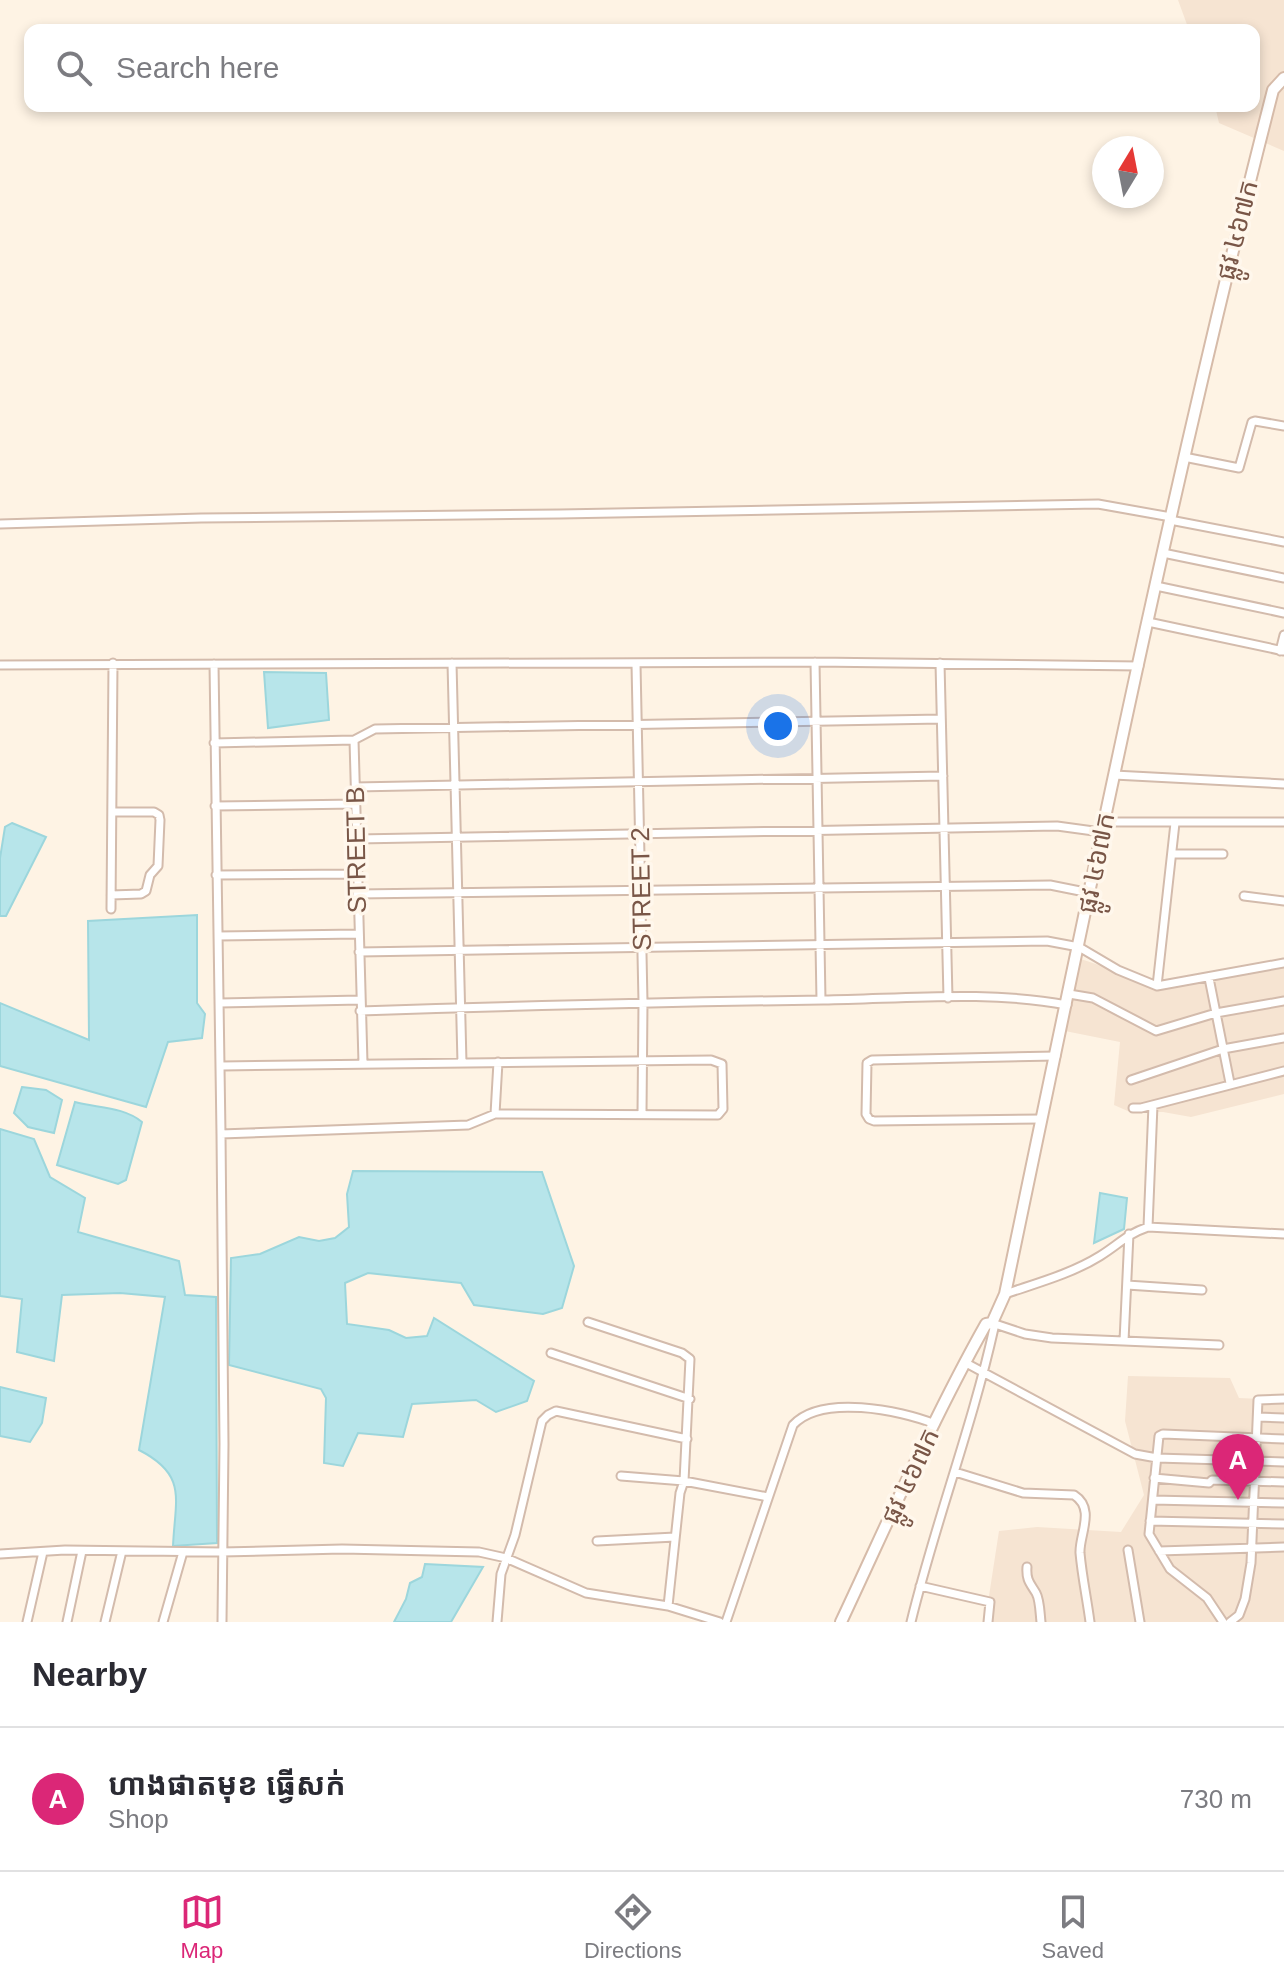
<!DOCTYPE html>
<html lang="en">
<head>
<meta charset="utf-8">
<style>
	:root { --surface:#fff; --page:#f2f2f3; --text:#2b2b33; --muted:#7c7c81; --line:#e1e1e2; --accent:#db2777 }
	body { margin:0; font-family:Helvetica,"Noto Sans Khmer",sans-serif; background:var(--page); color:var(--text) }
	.compass { position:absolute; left:1092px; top:136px; width:72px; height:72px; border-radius:50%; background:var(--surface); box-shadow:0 4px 12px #0003; rotate:10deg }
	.you { position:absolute; left:778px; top:726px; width:28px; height:28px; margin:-20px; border:6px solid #fff; border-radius:50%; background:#1a73e8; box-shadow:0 0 0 12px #1a73e833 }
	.badge { display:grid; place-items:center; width:52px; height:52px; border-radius:50%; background:var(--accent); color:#fff; font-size:26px; font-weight:700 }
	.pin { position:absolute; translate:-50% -66px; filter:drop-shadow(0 2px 4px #0008) }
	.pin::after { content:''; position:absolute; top:42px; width:28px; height:24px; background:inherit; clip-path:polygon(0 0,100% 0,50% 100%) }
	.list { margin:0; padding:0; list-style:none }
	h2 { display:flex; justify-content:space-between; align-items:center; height:104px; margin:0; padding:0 32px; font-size:34px }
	h2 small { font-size:26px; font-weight:400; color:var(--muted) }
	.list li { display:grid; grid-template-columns:52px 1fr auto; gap:24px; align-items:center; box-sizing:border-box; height:144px; padding:0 32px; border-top:2px solid var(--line) }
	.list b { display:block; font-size:30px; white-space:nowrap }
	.list p { margin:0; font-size:26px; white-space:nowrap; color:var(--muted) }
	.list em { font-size:26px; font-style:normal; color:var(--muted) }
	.icon { flex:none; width:44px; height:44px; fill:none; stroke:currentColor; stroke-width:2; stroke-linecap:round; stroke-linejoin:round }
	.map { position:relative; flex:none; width:1284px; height:1622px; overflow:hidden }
	.search { position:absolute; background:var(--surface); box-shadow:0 4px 12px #0003; left:24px; right:24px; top:24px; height:88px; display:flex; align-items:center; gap:20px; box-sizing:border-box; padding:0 28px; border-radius:16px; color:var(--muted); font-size:30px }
	.sheet { height:248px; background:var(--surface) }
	nav { display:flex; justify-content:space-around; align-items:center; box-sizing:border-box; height:112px; border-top:2px solid var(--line); background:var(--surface); font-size:22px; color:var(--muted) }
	nav a { display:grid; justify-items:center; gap:4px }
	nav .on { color:var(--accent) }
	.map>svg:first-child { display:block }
	.residential { fill:#f6e4d2 }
	.water { fill:#b7e5ea; stroke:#9cd6dc; stroke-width:2 }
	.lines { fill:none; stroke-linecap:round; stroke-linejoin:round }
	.street-casing { stroke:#d3bbac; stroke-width:11 }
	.secondary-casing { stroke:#d6bba9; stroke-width:14 }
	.street { stroke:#fff; stroke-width:7 }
	.secondary { stroke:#fff; stroke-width:10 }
	.labels { text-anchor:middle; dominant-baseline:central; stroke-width:7; stroke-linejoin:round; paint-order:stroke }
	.street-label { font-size:26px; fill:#795647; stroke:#fff7ec }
</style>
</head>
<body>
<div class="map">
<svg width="1284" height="1622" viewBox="0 0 1284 1622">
	<rect width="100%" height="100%" fill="#fef3e4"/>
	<path class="residential" d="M1178 0H1284V151L1219 123 1215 106H1254V30H1189Z
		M1069 955 1161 986 1195 975 1284 960V1094L1191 1117 1163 1112H1130L1114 1105 1120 1042 1055 1029Z
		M1128 1376 1230 1378 1239 1398 1284 1400V1622H985L999 1531 1037 1527 1121 1532 1144 1495 1125 1421Z"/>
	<path class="water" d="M264 672 326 673 329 720 268 728Z
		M12 823 46 837 6 916H0V858L5 827Z
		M197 915V1003L205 1014 202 1038 168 1042 146 1107 0 1066V1003L89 1040 88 921Z
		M22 1087 46 1090 62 1100 54 1133 28 1127 14 1113Z
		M75 1102C98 1108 124 1107 142 1122L126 1180 118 1184 57 1165Z
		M0 1129 34 1139 50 1177 85 1198 78 1232 179 1261 185 1295 216 1297 217 1543 173 1546C175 1499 188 1475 139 1450L165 1297 120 1293 62 1295 54 1361 17 1352 22 1299 0 1296Z
		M353 1171 542 1172 574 1266 562 1308 543 1314 474 1305 461 1283 368 1273 345 1283 347 1324 389 1330 406 1338 427 1336 434 1318 534 1381 527 1401 496 1412 476 1400 412 1404 403 1437 358 1433 343 1466 324 1463 326 1398 321 1389 229 1365 231 1258 260 1254 299 1237 319 1241 335 1238 349 1227 347 1194Z
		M1100 1193 1127 1198 1124 1229 1094 1243Z
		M0 1387 46 1398 42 1423 30 1442 0 1436Z
		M425 1564 483 1567 451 1622H394L406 1599 410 1583 422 1577Z"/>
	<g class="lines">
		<defs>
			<path id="street" d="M1184 457 1239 468 1252 422 1255 421 1284 426
				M1170 520 1284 542
				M0 524 201 518 560 514 1098 504 1171 517
				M1163 553 1284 578
				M1156 586 1284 613
				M1148 622 1284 651
				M1280 651 1284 635
				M815 662 821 1000
				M452 663 462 1063
				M940 663 948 998
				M214 664 221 1134 468 1125 495 1114 718 1115 723 1109 722 1064 711 1060 222 1066
				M636 664 643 1002 642 1114
				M0 665 815 662 1139 666
				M354 740 375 729 941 719
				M354 740 363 1063
				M214 743 354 740
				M1114 775 1284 784
				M355 787 943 776
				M215 806 356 804
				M1103 822H1284
				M357 839 1057 826 1101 832
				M1172 854H1223
				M216 875 356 874
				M357 894 1050 885 1090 893
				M111 895 141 894 146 891 150 875 158 866 160 820 159 815 154 812H112
				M1244 896 1284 901
				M111 909 113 663
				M218 936 358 934
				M359 952 1047 941 1079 947 1118 970 1157 986 1284 963
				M1209 978 1230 1083
				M1157 986 1175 823
				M1069 994 1093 998 1156 1031 1216 1013 1284 1001
				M220 1003 360 1000
				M360 1011C515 1006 669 1002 823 1000 902 999 989 990 1067 1005
				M1131 1080 1223 1049 1284 1038
				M1133 1108H1141L1284 1071
				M495 1114 498 1062
				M1042 1119 874 1121 869 1119 866 1114 867 1063 872 1060 1056 1056
				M221 1134 224 1444 222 1622
				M1148 1227 1153 1105
				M1127 1285 1202 1290
				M1005 1294C1037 1283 1071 1274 1100 1256 1118 1245 1127 1234 1148 1227L1284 1234
				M588 1322 682 1353 690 1359 684 1481 768 1497
				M1124 1341 1129 1234
				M551 1353 690 1399
				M966 1363 1135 1454 1157 1458 1284 1462
				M1258 1417 1284 1418
				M955 1472 1023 1493 1074 1495C1096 1509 1079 1535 1080 1553 1082 1576 1087 1599 1090 1622
				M621 1476 684 1481 680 1493 668 1606
				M1154 1478 1209 1483 1212 1480 1284 1482
				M1153 1500 1284 1503
				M1150 1521 1284 1524
				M597 1541 675 1537
				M1128 1550 1140 1622
				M1159 1551 1284 1547
				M0 1554 65 1550 222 1552 342 1549 479 1552 506 1558 586 1593 668 1606 720 1622
				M1027 1567C1026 1580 1030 1583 1036 1593 1040 1600 1040 1614 1041 1622
				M920 1586 990 1602 988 1622
				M27 1622 43 1552
				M67 1622 82 1551
				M105 1622 122 1551
				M163 1622 183 1552
				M497 1622 501 1574 515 1535 542 1421 548 1415 556 1411 687 1439
				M726 1622 793 1425C821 1394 900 1410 935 1424
				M911 1622C935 1523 972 1427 994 1328L992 1323 1025 1334 1052 1338 1219 1345
				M1223 1622 1207 1598 1170 1569 1149 1534 1159 1436 1163 1434 1284 1439
				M1230 1622 1239 1615 1245 1599 1251 1563 1258 1400 1284 1399"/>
			<path id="secondary" d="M841 1622C888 1522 932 1420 986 1324L992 1323 1005 1294C1089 892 1171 488 1273 90L1284 78"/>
		</defs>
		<use href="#street" class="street-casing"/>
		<use href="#secondary" class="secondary-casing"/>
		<use href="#street" class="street"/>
		<use href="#secondary" class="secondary"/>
	</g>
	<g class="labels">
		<g class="street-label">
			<text transform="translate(1237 230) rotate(-76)">ផ្លូវ ៤៦៧ក</text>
			<text transform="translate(356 850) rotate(-91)">STREET B</text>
			<text transform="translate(1096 863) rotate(-79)">ផ្លូវ ៤៦៧ក</text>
			<text transform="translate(641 889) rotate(-91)">STREET 2</text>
			<text transform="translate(910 1476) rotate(-65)">ផ្លូវ ៤៦៧ក</text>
		</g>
	</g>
</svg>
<svg class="compass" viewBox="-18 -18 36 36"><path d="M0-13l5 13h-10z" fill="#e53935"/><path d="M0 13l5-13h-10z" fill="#7c7c81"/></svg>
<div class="you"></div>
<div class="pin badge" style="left:1238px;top:1500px">A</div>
<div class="search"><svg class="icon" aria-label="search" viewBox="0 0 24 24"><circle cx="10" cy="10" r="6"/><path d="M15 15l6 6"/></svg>Search here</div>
</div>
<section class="sheet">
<h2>Nearby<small></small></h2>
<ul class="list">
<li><span class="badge">A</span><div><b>ហាងផាតមុខ ធ្វើសក់</b><p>Shop</p></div><em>730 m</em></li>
</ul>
</section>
<nav>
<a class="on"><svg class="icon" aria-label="map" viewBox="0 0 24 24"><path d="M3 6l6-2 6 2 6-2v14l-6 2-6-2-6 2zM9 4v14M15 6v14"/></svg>Map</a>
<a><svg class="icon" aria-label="directions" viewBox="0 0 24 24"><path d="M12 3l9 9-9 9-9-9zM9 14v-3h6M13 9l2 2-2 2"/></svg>Directions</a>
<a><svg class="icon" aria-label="saved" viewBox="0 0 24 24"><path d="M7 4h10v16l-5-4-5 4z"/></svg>Saved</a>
</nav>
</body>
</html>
